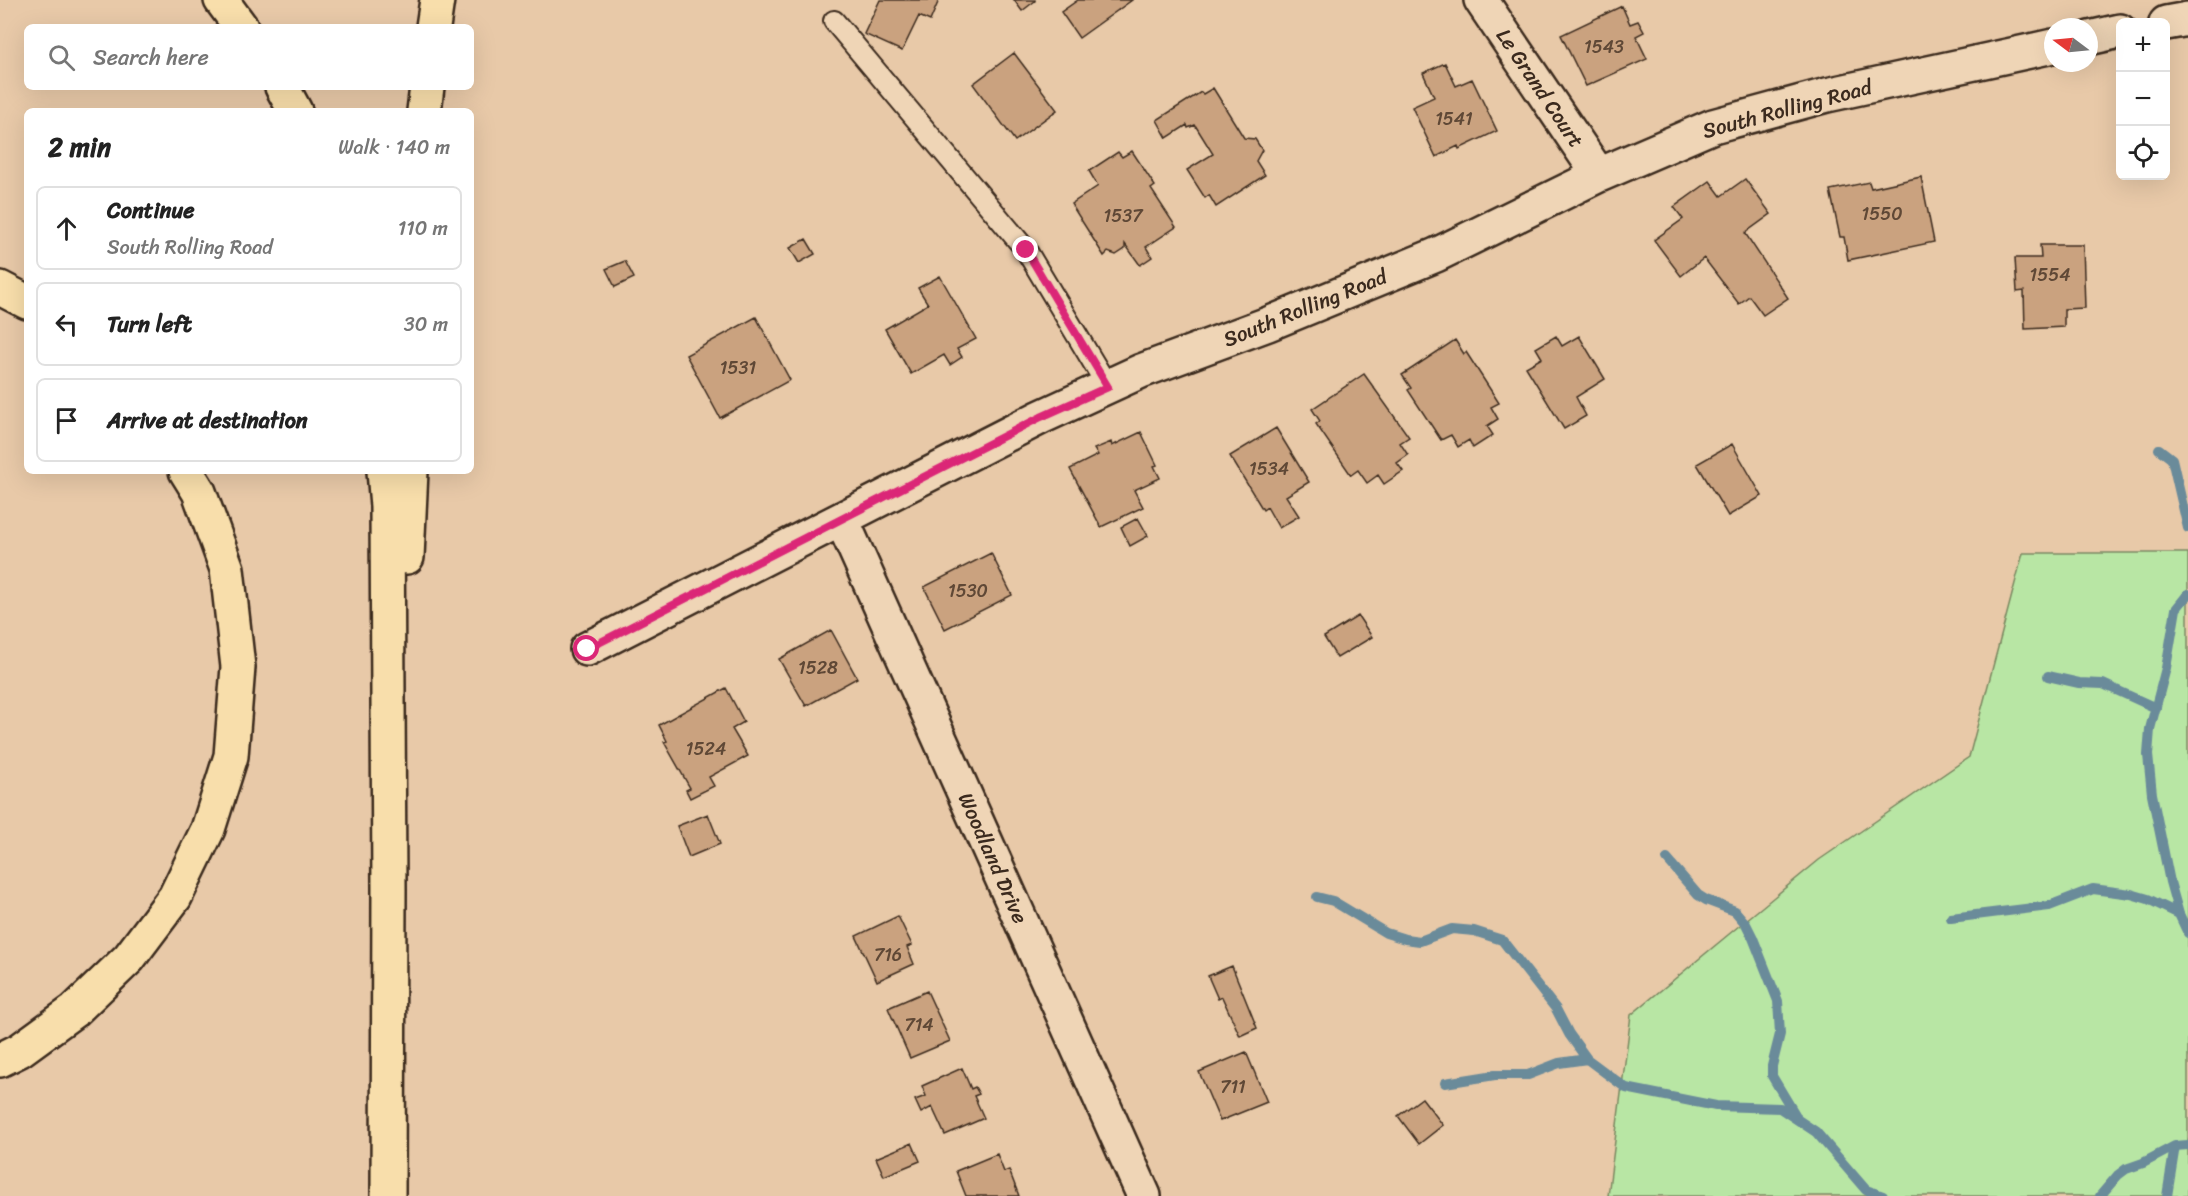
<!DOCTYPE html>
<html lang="en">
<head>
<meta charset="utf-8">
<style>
	:root { --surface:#fff; --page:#f6f6f6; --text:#222; --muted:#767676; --line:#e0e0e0 }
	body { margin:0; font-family:Sriracha,sans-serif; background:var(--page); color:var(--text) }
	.controls { position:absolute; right:18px; top:18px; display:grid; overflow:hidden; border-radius:9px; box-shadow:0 6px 24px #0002 }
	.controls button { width:54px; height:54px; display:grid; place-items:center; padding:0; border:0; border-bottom:2px solid var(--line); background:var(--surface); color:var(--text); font:30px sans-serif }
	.compass { position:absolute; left:2044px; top:18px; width:54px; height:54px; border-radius:50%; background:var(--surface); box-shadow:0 6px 24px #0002; rotate:286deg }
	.stop { position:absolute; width:18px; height:18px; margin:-14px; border:4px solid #db2777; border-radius:50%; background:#fff }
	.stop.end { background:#db2777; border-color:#fff; box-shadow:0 2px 6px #0008 }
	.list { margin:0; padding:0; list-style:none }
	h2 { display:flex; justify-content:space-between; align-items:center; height:78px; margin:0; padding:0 24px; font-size:26px }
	h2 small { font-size:20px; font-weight:400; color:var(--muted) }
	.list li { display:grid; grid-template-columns:39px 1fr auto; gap:18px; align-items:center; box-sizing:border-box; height:84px; margin:0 12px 12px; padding:0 12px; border:2px solid var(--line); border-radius:9px }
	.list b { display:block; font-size:22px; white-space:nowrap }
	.list p { margin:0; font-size:20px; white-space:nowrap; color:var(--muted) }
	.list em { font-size:20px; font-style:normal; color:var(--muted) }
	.icon { flex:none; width:33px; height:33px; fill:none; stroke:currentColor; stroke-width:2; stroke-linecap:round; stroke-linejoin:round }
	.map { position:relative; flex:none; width:2188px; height:1196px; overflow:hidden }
	.search { position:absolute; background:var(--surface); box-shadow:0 6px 24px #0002; left:24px; top:24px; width:450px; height:66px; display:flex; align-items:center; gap:15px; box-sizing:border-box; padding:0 21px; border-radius:9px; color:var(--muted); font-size:22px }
	.panel { position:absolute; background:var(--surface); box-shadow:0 6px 24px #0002; left:24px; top:108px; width:450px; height:366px; border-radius:9px }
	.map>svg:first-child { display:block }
	.green { fill:#b8e6a4; stroke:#7a8861; stroke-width:1.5 }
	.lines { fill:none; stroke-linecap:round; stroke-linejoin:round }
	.stream { stroke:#6b8b9a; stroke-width:10 }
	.building { fill:#caa27f; stroke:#3b2a1e; stroke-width:1.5 }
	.lane-casing { stroke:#3b2a1e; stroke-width:24 }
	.street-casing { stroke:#3b2a1e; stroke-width:38 }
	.highway-casing { stroke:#3b2a1e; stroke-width:38 }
	.lane { stroke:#efd5b6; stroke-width:20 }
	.street { stroke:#efd5b6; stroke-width:33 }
	.highway { stroke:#f8deab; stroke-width:33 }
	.route { stroke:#db2777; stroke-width:8 }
	.labels { text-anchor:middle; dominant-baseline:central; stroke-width:4.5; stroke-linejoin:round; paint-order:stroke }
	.number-label { font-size:18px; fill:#5f4836 }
	.street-label { font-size:21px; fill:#3b2a1e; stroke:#efd5b6 }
</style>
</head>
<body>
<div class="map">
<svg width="2188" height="1196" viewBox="0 0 2188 1196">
	<rect width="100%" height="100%" fill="#e8c9a8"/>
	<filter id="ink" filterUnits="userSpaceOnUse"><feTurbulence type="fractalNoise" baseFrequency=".0167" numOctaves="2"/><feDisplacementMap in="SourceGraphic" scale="12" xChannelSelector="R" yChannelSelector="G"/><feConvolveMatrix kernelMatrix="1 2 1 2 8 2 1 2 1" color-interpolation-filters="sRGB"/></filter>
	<g filter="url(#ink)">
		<path class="green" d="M2023 553H2188V1196H1608L1631 1015 1819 860 1969 757Z"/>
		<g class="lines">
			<path class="stream" d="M2159 449 2172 459 2188 528
				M2188 594 2176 609 2166 668 2150 729 2148 755 2152 794 2170 882 2179 914 2188 933
				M2048 676 2079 683 2103 684 2156 708
				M1667 859 1698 895 1706 900 1735 911 1746 924 1753 938 1778 1001 1780 1034 1772 1066V1076L1796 1116
				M1317 897 1333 901 1386 933 1405 939 1420 941 1452 929 1474 931 1502 940 1556 1009 1569 1034 1587 1059 1626 1088 1716 1106 1780 1108 1816 1132 1866 1190 1883 1196
				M1951 918 2049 906 2093 889 2131 894 2148 899 2179 914
				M1445 1083 1495 1075H1528L1559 1063 1587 1059
				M2100 1196 2118 1175 2126 1169 2143 1163 2175 1146 2188 1145
				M2167 1196 2175 1146"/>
		</g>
		<path class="building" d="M880 0H939L930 21 919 16 902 51 864 34Z
			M1014 0H1035V1L1022 11Z
			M1078 0H1132L1079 38 1061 12Z
			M1622 6 1630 24 1638 21 1644 32 1636 36 1647 59 1586 86 1561 35Z
			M1014 53 1057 110 1015 141 973 84Z
			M1445 63 1456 86 1472 79 1497 131 1459 149 1458 146 1436 157 1412 107 1434 97 1423 73Z
			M1213 88 1244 138 1255 139 1262 150 1256 161 1265 175 1216 207 1209 195 1205 198 1187 170 1213 154 1195 125 1188 128 1187 125 1167 138 1157 120 1201 92 1203 94Z
			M1132 151 1155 186 1151 189 1176 227 1146 247 1152 257 1140 265 1125 244V249L1116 255 1108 252 1104 256 1071 204 1098 186 1089 171 1118 152 1122 157Z
			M1921 177 1934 242 1848 260 1844 237H1840L1830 190 1869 182 1871 188Z
			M1745 179 1771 214 1745 233 1788 298 1763 315 1749 296 1739 304 1704 258 1681 276 1654 240 1683 219 1674 207 1710 181 1721 196Z
			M806 239 815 254 799 263 790 248Z
			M2040 245H2083L2085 308 2064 309V327L2025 329 2024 291 2017 292 2015 258H2041Z
			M625 261 634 278 615 287 606 269Z
			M940 276 976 339 957 349 962 357 950 365 944 355 911 374 885 329 928 304 918 288Z
			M756 317 790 380 720 418 686 355Z
			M1556 336 1562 346 1579 336 1605 379 1576 397 1586 416 1564 429 1526 367 1542 358 1536 348Z
			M1455 340 1464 354 1466 352 1499 403 1491 407 1498 419 1487 426 1493 435 1473 448 1469 440 1458 447 1451 435 1441 440 1408 390 1411 388 1402 375Z
			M1364 374 1409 437 1400 443 1408 455 1397 463 1403 471 1384 484 1378 475 1367 483 1358 470 1351 475 1316 424 1320 421 1312 409Z
			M1276 428 1309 482 1286 496 1299 516 1279 528 1267 507 1263 510 1230 456Z
			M1141 432 1157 465 1154 466 1160 478 1134 490 1143 507 1101 527 1070 469 1098 455 1094 449 1111 442 1112 446Z
			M1732 444 1762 496 1728 516 1697 464Z
			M1138 518 1148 536 1130 546 1121 527Z
			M991 553 1012 595 945 629 924 587Z
			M1358 616 1372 637 1337 658 1324 637Z
			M831 630 857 678 806 706 779 659Z
			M726 688 744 722 732 729 748 756 709 777 714 786 690 798 686 790 690 788 664 742 667 741 659 725Z
			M708 814 720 844 689 857 677 826Z
			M898 916 912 945 907 947 914 964 877 981 856 936Z
			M1232 966 1257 1028 1240 1036 1222 997 1218 999 1208 976Z
			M927 991 950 1041 910 1058 888 1008Z
			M1246 1052 1267 1102 1220 1121 1199 1072Z
			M962 1068 971 1089 975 1087 979 1094 974 1096 984 1118 945 1135 932 1107 921 1113 915 1100 926 1096 922 1086Z
			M1422 1098 1443 1125 1419 1144 1398 1116Z
			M912 1143 920 1161 884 1176 876 1158Z
			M997 1154 1004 1172 1009 1170 1019 1196H966L956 1171Z"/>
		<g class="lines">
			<defs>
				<path id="lane" d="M834 21 1026 250 1108 387"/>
				<path id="street" d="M1481 0 1599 175
					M2166 23 2188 19
					M2089 38 2120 31
					M842 520 1144 1196
					M587 649 1041 417 1141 371 1268 324 1436 255 1599 175 1713 126 1827 95 2053 46"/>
				<path id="highway" d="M221 0 241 27
					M433 27 437 0
					M282 87 295 111
					M424 111 427 87
					M0 288 27 302
					M384 471 387 506 389 889 388 1196
					M407 557 411 471
					M0 1060 20 1050 75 1010 129 958 175 897 208 829 231 756 238 667 227 569 199 492 186 471"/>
			</defs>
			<use href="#lane" class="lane-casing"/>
			<use href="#street" class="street-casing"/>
			<use href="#highway" class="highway-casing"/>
			<use href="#lane" class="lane"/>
			<use href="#street" class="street"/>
			<use href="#highway" class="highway"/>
		</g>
	</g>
	<g class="lines" filter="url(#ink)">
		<path class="route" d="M587 649 1041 417 1108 387 1026 250"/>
	</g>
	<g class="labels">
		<g class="number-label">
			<text x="1604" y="47">1543</text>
			<text x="1454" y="119">1541</text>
			<text x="1882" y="214">1550</text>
			<text x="1123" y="216">1537</text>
			<text x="2050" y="275">1554</text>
			<text x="738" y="368">1531</text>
			<text x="1269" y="469">1534</text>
			<text x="968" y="591">1530</text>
			<text x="818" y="668">1528</text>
			<text x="706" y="749">1524</text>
			<text x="888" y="955">716</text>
			<text x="919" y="1025">714</text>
			<text x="1233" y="1087">711</text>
		</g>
		<g class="street-label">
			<text transform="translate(1540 88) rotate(56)">Le Grand Court</text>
			<text transform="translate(1787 109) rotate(-15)">South Rolling Road</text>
			<text transform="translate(1305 308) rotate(-22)">South Rolling Road</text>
			<text transform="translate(993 858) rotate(66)">Woodland Drive</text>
		</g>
	</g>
</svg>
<div class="controls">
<button>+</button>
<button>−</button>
<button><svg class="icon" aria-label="locate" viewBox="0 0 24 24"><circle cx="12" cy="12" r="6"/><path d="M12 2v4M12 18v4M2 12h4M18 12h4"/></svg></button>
</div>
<svg class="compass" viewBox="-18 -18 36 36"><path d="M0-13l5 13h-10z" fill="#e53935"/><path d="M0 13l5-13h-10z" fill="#767676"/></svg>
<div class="stop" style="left:587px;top:649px"></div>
<div class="stop end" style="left:1026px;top:250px"></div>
<div class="search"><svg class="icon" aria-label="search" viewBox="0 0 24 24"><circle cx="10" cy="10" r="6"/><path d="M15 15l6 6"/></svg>Search here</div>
<section class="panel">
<h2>2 min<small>Walk · 140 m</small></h2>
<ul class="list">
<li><svg class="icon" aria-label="ahead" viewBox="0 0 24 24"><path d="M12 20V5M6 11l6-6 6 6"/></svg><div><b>Continue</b><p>South Rolling Road</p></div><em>110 m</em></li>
<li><svg class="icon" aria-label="left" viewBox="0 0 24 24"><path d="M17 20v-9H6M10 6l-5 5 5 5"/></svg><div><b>Turn left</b></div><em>30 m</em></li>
<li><svg class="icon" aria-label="arrive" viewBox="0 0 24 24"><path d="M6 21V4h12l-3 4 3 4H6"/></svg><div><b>Arrive at destination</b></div></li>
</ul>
</section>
</div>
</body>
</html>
